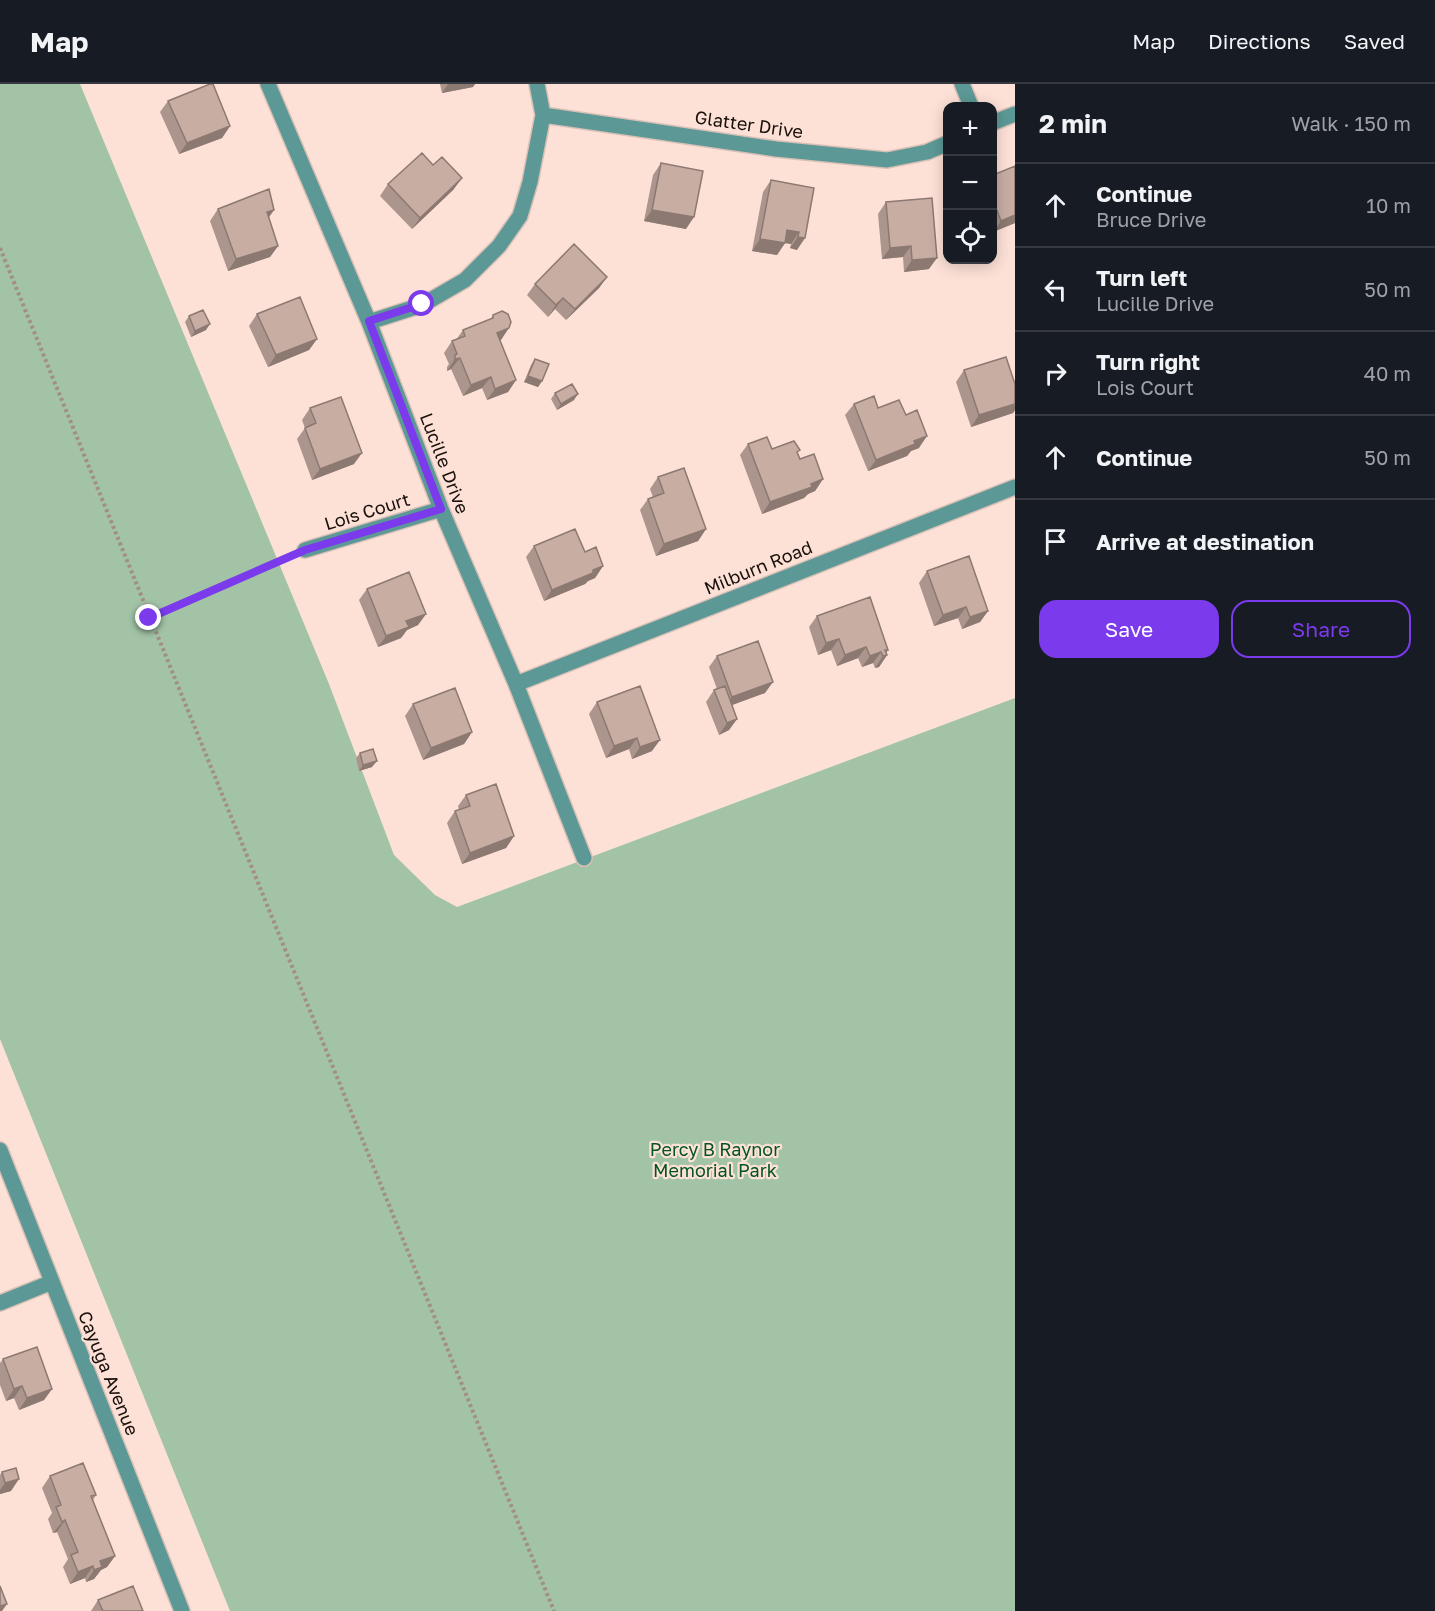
<!DOCTYPE html>
<html lang="en">
<head>
<meta charset="utf-8">
<style>
	:root { --surface:#171b24; --page:#242831; --text:#f1f3f6; --muted:#9ea1a6; --line:#363941; --accent:#7c3aed }
	body { margin:0; font-family:"Golos Text",sans-serif; background:var(--page); color:var(--text) }
	.controls { position:absolute; right:18px; top:18px; display:grid; overflow:hidden; border-radius:12px; box-shadow:0 3px 15px #0003 }
	.controls button { width:54px; height:54px; display:grid; place-items:center; padding:0; border:0; border-bottom:2px solid var(--line); background:var(--surface); color:var(--text); font:30px sans-serif }
	.stop { position:absolute; width:18px; height:18px; margin:-14px; border:4px solid #7c3aed; border-radius:50%; background:#fff }
	.stop.end { background:#7c3aed; border-color:#fff; box-shadow:0 2px 6px #0008 }
	.list { margin:0; padding:0; list-style:none }
	h2 { display:flex; justify-content:space-between; align-items:center; height:78px; margin:0; padding:0 24px; font-size:26px }
	h2 small { font-size:20px; font-weight:400; color:var(--muted) }
	.list li { display:grid; grid-template-columns:39px 1fr auto; gap:18px; align-items:center; box-sizing:border-box; height:84px; padding:0 24px; border-top:2px solid var(--line) }
	.list b { display:block; font-size:22px; white-space:nowrap }
	.list p { margin:0; font-size:20px; white-space:nowrap; color:var(--muted) }
	.list em { font-size:20px; font-style:normal; color:var(--muted) }
	.actions { display:flex; gap:12px; padding:18px 24px }
	.actions a { flex:1; padding:14px 0; border:2px solid var(--accent); border-radius:18px; text-align:center; font-size:21px; color:var(--accent) }
	.actions .main { background:var(--accent); color:#fff }
	.icon { flex:none; width:33px; height:33px; fill:none; stroke:currentColor; stroke-width:2; stroke-linecap:round; stroke-linejoin:round }
	.map { position:relative; flex:none; width:1015px; height:1527px; overflow:hidden }
	header { display:flex; align-items:center; gap:36px; box-sizing:border-box; height:84px; padding:0 30px; background:var(--surface); border-bottom:2px solid var(--line) }
	header strong { font-size:28px }
	nav { display:flex; gap:33px; margin-inline-start:auto; font-size:21px }
	main { display:flex }
	aside { flex:1; background:var(--surface) }
	.map>svg:first-child { display:block }
	.green { fill:#a2c3a6 }
	.lines { fill:none; stroke-linecap:round; stroke-linejoin:round }
	.minor-casing { stroke:#d9c0b7; stroke-width:18 }
	.path { stroke:#a28e86; stroke-width:4; stroke-dasharray:3 3; stroke-linecap:butt }
	.minor { stroke:#5c9996; stroke-width:15 }
	.wall { fill:#ac958c }
	.shaded-wall { fill:#8c7972 }
	.building { fill:#c8ada3; stroke:#8c7972; stroke-width:1.5 }
	.route { stroke:#7c3aed; stroke-width:8 }
	.labels { text-anchor:middle; dominant-baseline:central; stroke-width:4.5; stroke-linejoin:round; paint-order:stroke }
	.street-label { font-size:18px; fill:#19100c; stroke:#fde1d7 }
	.park-label { font-size:18px; fill:#025520; stroke:#fde1d7 }
</style>
</head>
<body>
<header>
<strong>Map</strong>
<nav><a>Map</a><a>Directions</a><a>Saved</a></nav>
</header>
<main>
<div class="map">
<svg width="1015" height="1527" viewBox="0 0 1015 1527">
	<rect width="100%" height="100%" fill="#fde1d7"/>
	<path class="green" d="M0 0H80L329 600 394 771 435 811 457 823 1015 614V1527H230L0 955Z"/>
	<g class="lines">
		<defs>
			<path id="minor" d="M268 0 369 238 441 425 516 600 584 774
				M962 0 971 22
				M543 31 776 65 887 76 927 68 948 59
				M992 39 1015 30
				M369 238 422 221 465 196 499 162 520 132 530 98 543 31 537 0
				M305 466 441 425
				M516 600 1015 403
				M0 1066 182 1527
				M0 1219 52 1198"/>
		</defs>
		<use href="#minor" class="minor-casing"/>
		<path class="path" d="M0 164 554 1527
			M149 534 288 474"/>
		<use href="#minor" class="minor"/>
	</g>
	<path class="wall" d="M440 0H475L473 3 442 9Z
		M168 17 230 42 222 54 179 70 160 28Z
		M661 79 686 145 644 137 653 91Z
		M433 81 462 94 453 106 412 145 380 112 388 100Z
		M993 91 1015 139 993 148Z
		M771 96 814 104 797 166 790 164 791 160 785 159 777 171 752 167 763 108Z
		M886 118 929 185 904 188 903 173 882 175 878 130Z
		M218 125 274 126 269 133 278 162 270 173 228 187 210 137Z
		M607 193 599 204 566 236 555 225 548 233 527 211 535 200Z
		M257 230 317 255 309 266 268 283 249 242Z
		M493 231 501 256H500L516 296 508 308 487 316 482 304 463 312 451 285 447 287V283L449 280 444 269 452 257 456 256 463 246 491 235Z
		M189 232 206 246 191 253 185 238Z
		M535 275 542 297 538 303 524 298 531 281Z
		M964 286 1015 300V326L1013 329 971 343 956 298Z
		M555 309 574 316 557 326 551 315Z
		M854 320 878 324 919 364 911 367 907 372 868 387 845 331Z
		M310 324 354 380 312 396 297 355 305 344 302 336Z
		M748 360 772 365 798 370 800 375 823 395 815 407 808 410 804 414 762 430 740 371Z
		M658 393 706 445 698 457 656 472 640 426 648 415 653 413 650 405Z
		M534 462 585 468 603 482 595 494 588 497 585 500 544 517 526 473Z
		M927 487 988 527 980 538 962 545 958 534 934 542 919 499Z
		M367 505 426 530 418 541 407 546 401 554 378 563 359 516Z
		M817 532 886 569 887 571 879 583 875 584 873 579 862 583 858 574 837 582 831 566 818 571 809 543Z
		M717 572 765 609 732 621 737 635 729 646 719 651 706 618 714 606 717 605 709 583Z
		M597 618 652 667 632 675 629 665 606 674 589 630Z
		M413 620 472 648 464 660 423 676 405 632Z
		M360 669 372 683 359 687 356 674Z
		M466 711 514 752 506 764 462 780 447 739 455 727 459 726 458 722Z
		M3 1275 52 1305 44 1316 19 1326 14 1314 6 1317 0 1301V1279Z
		M2 1388 11 1407 0 1410V1391Z
		M50 1392 96 1411 93 1416 115 1472 107 1483 101 1486 94 1495 86 1498 85 1494 70 1500 63 1483 68 1475 57 1448 53 1449 48 1435 52 1429 42 1404Z
		M98 1516 143 1527H91Z"/>
	<path class="shaded-wall" d="M448 0H475L473 3 442 9Z
		M230 42 222 54 179 70 187 59Z
		M462 94 453 106 412 145 420 134Z
		M274 126 266 137 267 128Z
		M652 126 694 133 686 145 644 137Z
		M1015 131V139L993 148 1001 137Z
		M787 146 799 148 791 160 779 158Z
		M798 153 805 154 797 166 790 164Z
		M760 155 785 159 777 171 752 167Z
		M278 162 270 173 228 187 236 175Z
		M911 162 903 173 882 175 890 164Z
		M937 174 929 185 904 188 912 176Z
		M607 193 599 204 566 236 575 225Z
		M563 214 555 225 548 233 556 221Z
		M210 240 206 246 191 253 195 247Z
		M509 244 501 256 489 260 497 249Z
		M317 255 309 266 268 283 276 271Z
		M460 274 451 285 447 287 455 275Z
		M528 292 542 297 538 303 524 298Z
		M491 293 482 304 463 312 471 301Z
		M516 296 508 308 487 316 495 305Z
		M578 310 574 316 557 326 561 320Z
		M1015 320V326L1013 329 971 343 979 331Z
		M927 352 919 364 911 367 907 372 868 387 876 376 914 357Z
		M362 369 354 380 312 396 320 385Z
		M823 395 815 407 808 410 804 414 762 430 770 418 811 400Z
		M706 445 698 457 656 472 664 460Z
		M603 482 595 494 588 497 585 500 544 517 552 506Z
		M966 523 958 534 934 542 943 531Z
		M988 527 980 538 962 545 970 533Z
		M426 530 418 541 407 546 401 554 378 563 386 552 406 537Z
		M839 555 831 566 818 571 826 559Z
		M866 563 858 574 837 582 845 571Z
		M885 566H888L884 572 887 571 879 583 875 584 883 572Z
		M881 568 873 579 862 583 870 572Z
		M773 598 765 609 724 624 732 613Z
		M737 635 729 646 719 651 727 639Z
		M472 648 464 660 423 676 431 664Z
		M637 654 629 665 606 674 614 662Z
		M660 656 652 667 632 675 640 663Z
		M377 677 372 683 359 687 363 681Z
		M514 752 506 764 462 780 470 769Z
		M22 1302 14 1314 6 1317 14 1305Z
		M52 1305 44 1316 19 1326 27 1314Z
		M19 1395 11 1407 0 1410V1406L5 1399Z
		M65 1436 57 1448 53 1449 62 1438Z
		M115 1472 107 1483 101 1486 94 1495 86 1498 100 1477Z
		M93 1482 85 1494 70 1500 78 1488Z
		M7 1520 2 1527H0V1522Z"/>
	<path class="building" d="M210 0H213L230 42 187 59 168 17Z
		M422 69 433 81 442 73 462 94 420 134 388 100Z
		M661 79 703 87 694 133 652 126Z
		M1015 82V131L1001 137 993 116V91Z
		M771 96 814 104 805 154 798 153 799 148 787 146 785 159 760 155Z
		M269 105 274 126 267 128 278 162 236 175 218 125Z
		M932 114 937 174 912 176 911 162 890 164 886 118Z
		M574 160 607 193 575 225 563 214 556 221 535 200Z
		M300 213 317 255 276 271 257 230Z
		M203 226 210 240 195 247 189 232Z
		M502 227 508 230 511 238 509 244 497 249 516 296 495 305 491 293 471 301 460 274 455 275V271L457 270 452 257 465 252 463 246 493 234V231Z
		M1006 273 1015 300V320L979 331 964 286Z
		M535 275 549 280 542 297 528 292Z
		M572 300 578 310 561 320 555 309Z
		M874 312 878 324 899 316 906 331 917 326 927 352 914 357 915 360 876 376 854 320Z
		M341 313 362 369 320 385 305 344 316 339 310 324Z
		M767 353 772 365 794 357 800 366 797 368 800 375 814 370 823 395 811 400 812 403 770 418 748 360Z
		M684 384 706 445 664 460 648 415 664 409 658 393Z
		M575 445 585 468 596 463 603 482 593 486V489L552 506 534 462Z
		M969 472 988 527 970 533 966 523 943 531 927 487Z
		M409 488 426 530 406 537 409 543 386 552 367 505Z
		M870 513 888 566H885L887 571 883 572 881 568 870 572 866 563 845 571 839 555 826 559 817 532Z
		M758 557 773 598 732 613 717 572Z
		M640 602 660 656 640 663 637 654 614 662 597 618Z
		M725 602 737 635 727 639 714 606Z
		M455 604 472 648 431 664 413 620Z
		M373 665 377 677 363 681 360 669Z
		M496 700 514 752 470 769 455 727 470 722 466 711Z
		M37 1263 52 1305 27 1314 22 1302 14 1305 3 1275Z
		M83 1379 96 1411 91 1412 115 1472 100 1477 102 1483 94 1486 93 1482 78 1488 71 1471 78 1468 65 1436 62 1438 56 1423 61 1421 50 1392Z
		M16 1384 19 1395 5 1399 2 1388Z
		M0 1502 7 1520 0 1522Z
		M133 1502 143 1527H103L98 1516Z"/>
	<g class="lines">
		<path class="route" d="M149 534 305 466 441 425 369 237 422 220"/>
	</g>
	<g class="labels">
		<g class="street-label">
			<text transform="translate(749 40) rotate(8)">Glatter Drive</text>
			<text transform="translate(445 379) rotate(69)">Lucille Drive</text>
			<text transform="translate(367 427) rotate(-17)">Lois Court</text>
			<text transform="translate(758 483) rotate(-22)">Milburn Road</text>
			<text transform="translate(109 1289) rotate(68)">Cayuga Avenue</text>
		</g>
		<g class="park-label">
			<text x="715" y="1065">Percy B Raynor<tspan x="715" dy="21">Memorial Park</tspan></text>
		</g>
	</g>
</svg>
<div class="controls">
<button>+</button>
<button>−</button>
<button><svg class="icon" aria-label="locate" viewBox="0 0 24 24"><circle cx="12" cy="12" r="6"/><path d="M12 2v4M12 18v4M2 12h4M18 12h4"/></svg></button>
</div>
<div class="stop" style="left:422px;top:220px"></div>
<div class="stop end" style="left:149px;top:534px"></div>
</div>
<aside>
<h2>2 min<small>Walk · 150 m</small></h2>
<ul class="list">
<li><svg class="icon" aria-label="ahead" viewBox="0 0 24 24"><path d="M12 20V5M6 11l6-6 6 6"/></svg><div><b>Continue</b><p>Bruce Drive</p></div><em>10 m</em></li>
<li><svg class="icon" aria-label="left" viewBox="0 0 24 24"><path d="M17 20v-9H6M10 6l-5 5 5 5"/></svg><div><b>Turn left</b><p>Lucille Drive</p></div><em>50 m</em></li>
<li><svg class="icon" aria-label="right" viewBox="0 0 24 24"><path d="M7 20v-9h11M14 6l5 5-5 5"/></svg><div><b>Turn right</b><p>Lois Court</p></div><em>40 m</em></li>
<li><svg class="icon" aria-label="ahead" viewBox="0 0 24 24"><path d="M12 20V5M6 11l6-6 6 6"/></svg><div><b>Continue</b></div><em>50 m</em></li>
<li><svg class="icon" aria-label="arrive" viewBox="0 0 24 24"><path d="M6 21V4h12l-3 4 3 4H6"/></svg><div><b>Arrive at destination</b></div></li>
</ul>
<div class="actions"><a class="main">Save</a><a>Share</a></div>
</aside>
</main>
</body>
</html>
